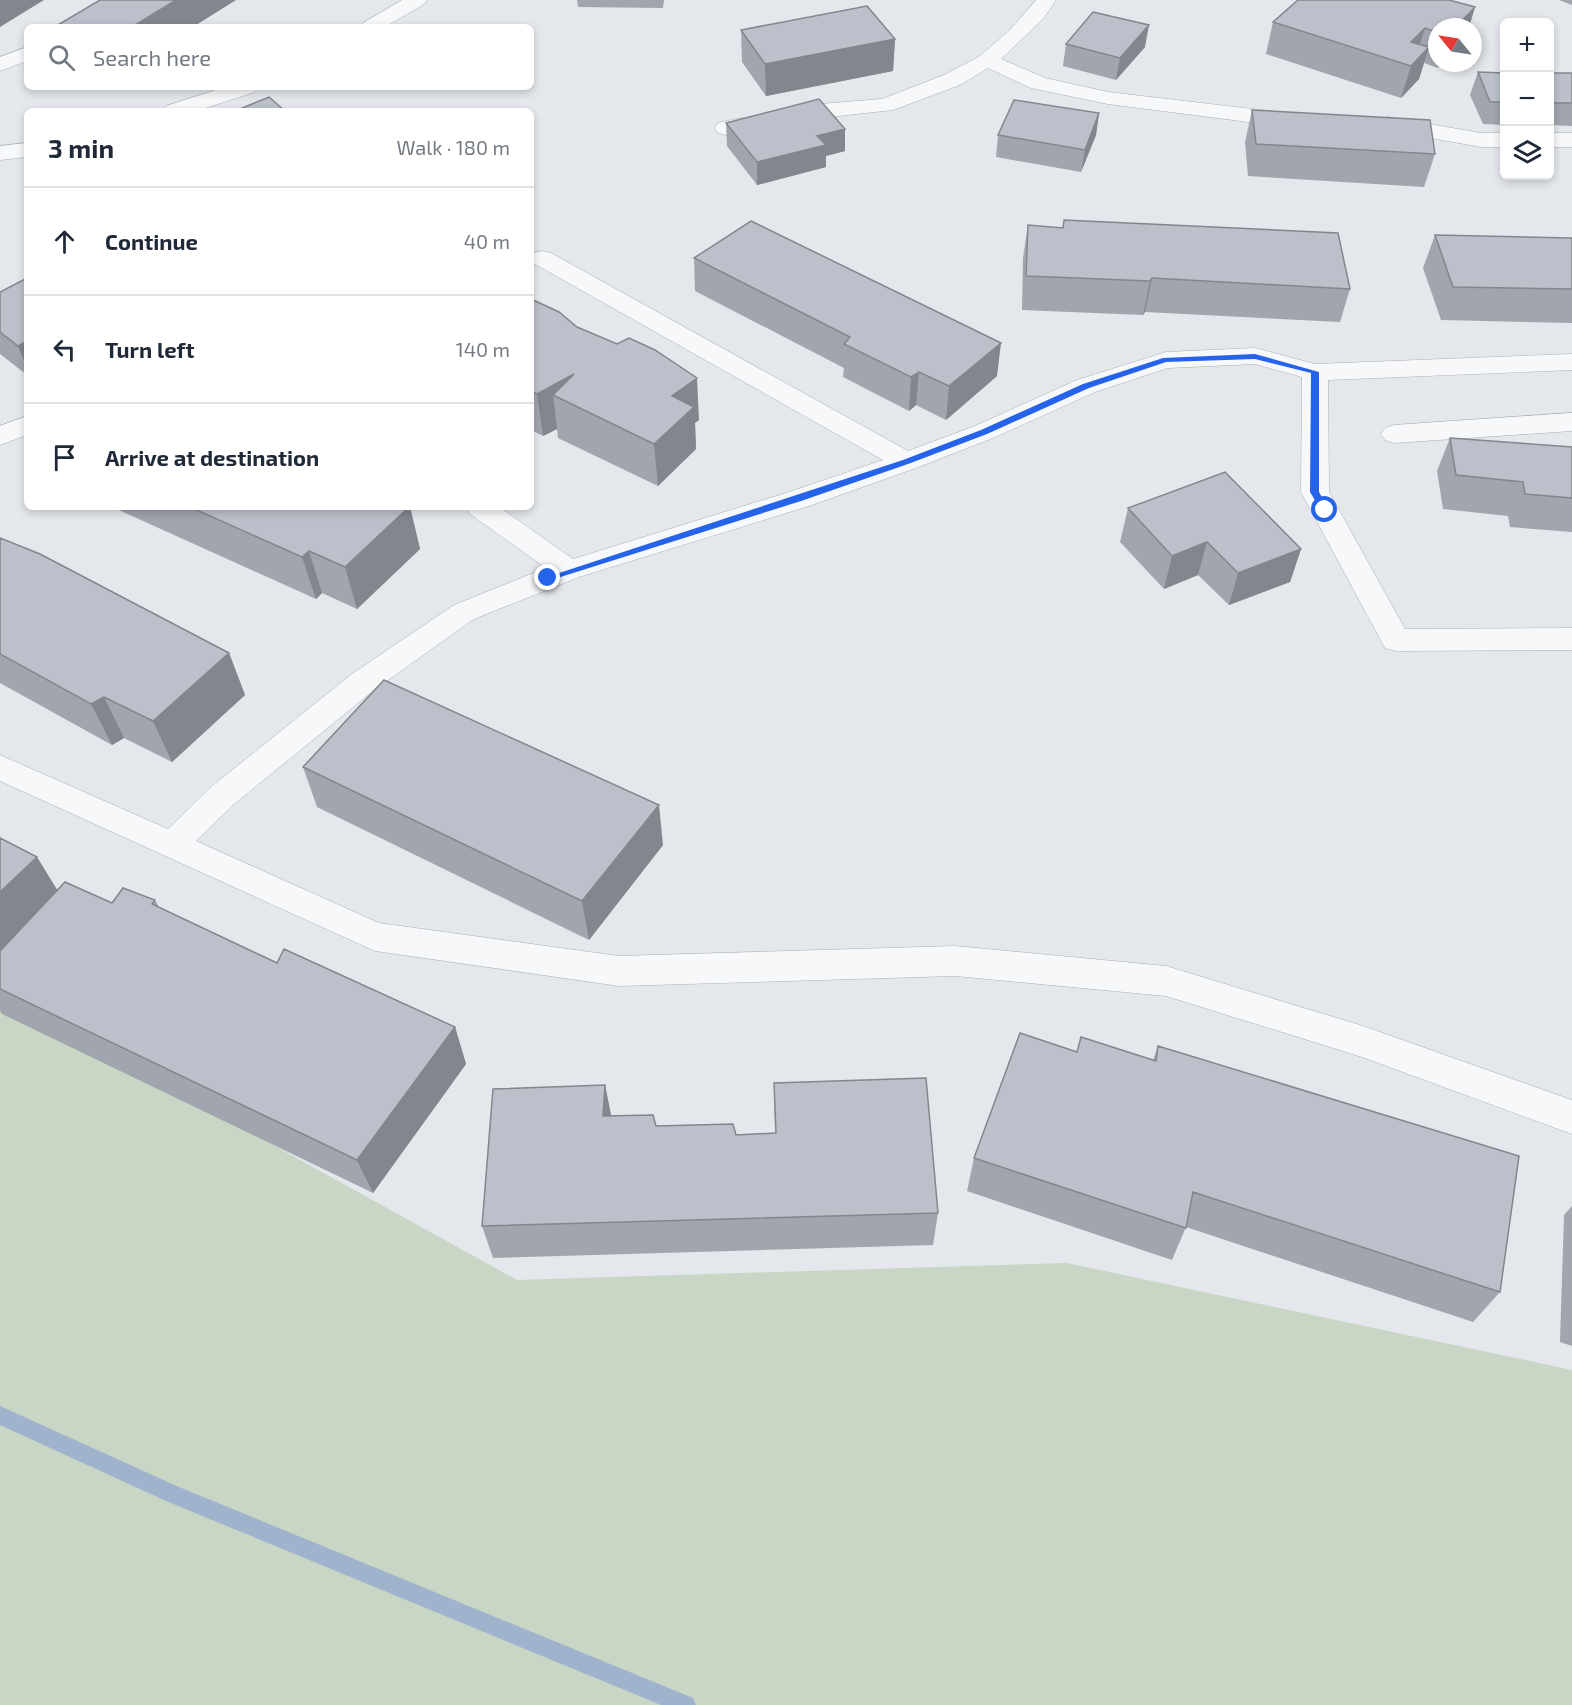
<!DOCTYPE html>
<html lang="en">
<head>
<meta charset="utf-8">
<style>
	:root { --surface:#fff; --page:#f2f2f3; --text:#1f2937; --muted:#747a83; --line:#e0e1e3 }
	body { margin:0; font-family:"Exo 2",sans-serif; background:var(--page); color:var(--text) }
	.controls { position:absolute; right:18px; top:18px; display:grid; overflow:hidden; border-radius:9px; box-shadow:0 3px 9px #0003 }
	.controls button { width:54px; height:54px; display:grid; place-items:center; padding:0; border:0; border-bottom:2px solid var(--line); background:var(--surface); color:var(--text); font:30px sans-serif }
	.compass { position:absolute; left:1428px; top:18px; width:54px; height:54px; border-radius:50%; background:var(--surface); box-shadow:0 3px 9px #0003; rotate:300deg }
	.stop { position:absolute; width:18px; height:18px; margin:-14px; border:4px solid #2563eb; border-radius:50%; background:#fff }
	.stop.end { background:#2563eb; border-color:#fff; box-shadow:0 2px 6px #0008 }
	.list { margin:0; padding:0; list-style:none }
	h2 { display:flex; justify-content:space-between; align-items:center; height:78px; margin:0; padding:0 24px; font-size:26px }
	h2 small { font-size:20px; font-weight:400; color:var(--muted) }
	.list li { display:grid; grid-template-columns:39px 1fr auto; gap:18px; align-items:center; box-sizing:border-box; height:108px; padding:0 24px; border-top:2px solid var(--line) }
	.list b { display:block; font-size:22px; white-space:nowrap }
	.list em { font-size:20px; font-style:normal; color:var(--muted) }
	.icon { flex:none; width:33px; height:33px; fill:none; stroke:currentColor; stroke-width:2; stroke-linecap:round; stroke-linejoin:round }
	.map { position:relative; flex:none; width:1572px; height:1705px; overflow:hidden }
	.search { position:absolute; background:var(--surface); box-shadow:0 3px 9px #0003; left:24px; top:24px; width:510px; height:66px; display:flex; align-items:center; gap:15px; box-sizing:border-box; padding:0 21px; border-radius:9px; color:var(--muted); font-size:22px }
	.panel { position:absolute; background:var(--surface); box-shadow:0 3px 9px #0003; left:24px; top:108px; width:510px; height:402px; border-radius:9px }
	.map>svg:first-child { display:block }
	.green { fill:#c9d6c5 }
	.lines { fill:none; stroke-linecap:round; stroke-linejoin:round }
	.stream { fill:#9fb4cc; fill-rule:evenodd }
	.street-casing { stroke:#a9aeb7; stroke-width:1 }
	.street { fill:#f7f8fa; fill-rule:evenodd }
	.wall { fill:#a1a5ae }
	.shaded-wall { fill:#83868d }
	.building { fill:#bbc0ca; stroke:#83868d; stroke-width:1.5 }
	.route { fill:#2563eb }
</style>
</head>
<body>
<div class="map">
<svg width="1572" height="1705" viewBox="0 0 1572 1705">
	<rect width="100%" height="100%" fill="#e4e7ec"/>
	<path class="green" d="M0 994 517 1280 1067 1263 1572 1370V1705H0Z"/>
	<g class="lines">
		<path class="stream" d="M0 1406 179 1487 693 1698 696 1705H661L166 1501 0 1425Z"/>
		<defs>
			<path id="street" d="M402 0H427L424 4 385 27H360L363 23Z
				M1036 0H1056L1043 19 1001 59 1045 78 1108 92 1295 114 1303 116 1306 121 1303 126 1295 128 1108 104 1031 88 988 68 960 85 893 110 820 118 726 135 718 133 715 128 718 123 726 121 820 104 882 99 944 75 980 56 1012 28Z
				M27 47V61L0 71V57Z
				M225 87H258L255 92 196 111H163L166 106Z
				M1388 117 1481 133H1504V147H1481L1380 129 1377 124 1380 119Z
				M1550 133H1572V147H1550Z
				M27 143V157L0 160V146Z
				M542 251 551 253 908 451 975 426 1077 380 1166 352 1255 348 1315 364 1572 354V370L1328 380 1329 492 1405 629 1572 628V650L1396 651 1385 648 1301 492 1302 377 1255 364 1168 368 1095 392 993 438 916 468 809 506 579 577 474 619 374 690 233 805 196 841 379 923 619 956 955 946 1166 966 1363 1026 1572 1100V1134L1362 1057 1166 996 955 976 619 986 375 951 0 781V755L168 829 211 787 352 674 454 605 546 568 470 514 466 507H499L573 559 789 492 883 460 533 263 531 259 533 253Z
				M1572 413V431L1394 443 1385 440 1381 434 1385 428 1394 425Z
				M27 416V435L0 445V426Z"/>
		</defs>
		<use href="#street" class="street-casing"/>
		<use href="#street" class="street"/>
	</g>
	<path class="wall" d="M577 0H664L663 8 578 7Z
		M1559 0H1572V5Z
		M1475 7 1469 27H1437V63H1442L1438 68 1424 63 1419 79 1401 98 1266 54 1273 22Z
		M741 30 895 39 893 71 766 96 742 62Z
		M1066 44 1145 47 1116 80 1063 66Z
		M1478 72 1504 73V125L1483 124 1470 95Z
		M1550 73H1572V126L1550 125Z
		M1252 110 1435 154 1424 187 1248 176 1245 142Z
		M1099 113 1096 135 1081 172 996 157 998 135Z
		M726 123 845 151 826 156V167L757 185 727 146Z
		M1064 220 1350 289 1340 322 1145 312 1143 315 1022 310 1023 258 1028 225 1063 228Z
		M1435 235 1572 238V323L1441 320 1423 268Z
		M694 258 997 376 946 420 916 405 909 411 843 377 844 368 695 291Z
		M27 278V375L0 354V292Z
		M531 299 577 327 699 420 695 423 696 449 658 486 558 438 557 429 543 436 531 430Z
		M1450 438 1572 447V532L1510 527 1508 516 1443 509 1437 471Z
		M112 507H410L420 549 357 609 322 593 316 599Z
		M1128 508 1301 549 1290 582 1229 605 1198 575 1164 589 1120 542Z
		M0 538 229 653 245 695 172 762 124 738 112 745 0 683Z
		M303 767 663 845 589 940 317 807Z
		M0 838 57 890 112 903 155 900 159 907 277 963 455 1027 466 1064 373 1193 2 1014 0 1011Z
		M1081 1037 1153 1060 1158 1046 1500 1292 1473 1322 1186 1227 1172 1260 967 1191 974 1158 1077 1052Z
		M774 1083 938 1213 933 1245 493 1258 482 1226 605 1085 611 1115 656 1126 736 1135 775 1133Z
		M1572 1206V1346L1560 1342 1564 1215Z"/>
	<path class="shaded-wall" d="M0 0H44L0 27Z
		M176 0H236L193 27H132Z
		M1475 7 1469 27H1456Z
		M1149 25 1145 47 1116 80 1120 58Z
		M1425 28 1415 60 1411 42Z
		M895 39 893 71 766 96 765 64Z
		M1429 47 1419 79 1401 98 1411 66Z
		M1099 113 1096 135 1081 172 1085 150Z
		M845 129V151L826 156V167L757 185V162L817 136Z
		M1152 278 1145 312 1143 315 1150 281Z
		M27 341V367L18 346Z
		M1001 343 997 376 946 420 949 386Z
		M919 372 916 405 909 411 911 377Z
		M574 374 553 395 557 429 543 436 537 394Z
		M697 378 699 420 695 423 696 449 658 486 654 444 672 396Z
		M409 507H410L420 549 357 609 345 567Z
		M1207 542 1198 575 1164 589 1172 556Z
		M1301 549 1290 582 1229 605 1238 573Z
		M309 551 322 593 316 599 302 557Z
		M229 653 245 695 172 762 153 721Z
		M104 697 124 738 112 745 91 704Z
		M659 805 663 845 589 940 582 901Z
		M37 857 61 896 0 955V892Z
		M455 1027 466 1064 373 1193 357 1160Z
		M605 1085 612 1120 603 1116Z"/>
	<path class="building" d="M100 0H176L132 27H59L56 26Z
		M1298 0H1449L1475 7 1456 27H1437V32L1425 28 1411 42 1429 47 1411 66 1273 22Z
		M867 6 895 39 765 64 741 30Z
		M1093 12 1149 25 1120 58 1066 44Z
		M1478 72 1504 73V102H1490Z
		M1550 73H1572V103H1550Z
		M269 97 285 111H235Z
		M819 99 845 129 817 136 826 145 757 162 726 123Z
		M1014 100 1099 113 1085 150 998 135Z
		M1252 110 1430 120 1435 154 1256 144Z
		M1064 220 1338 233 1350 289 1152 278 1150 281 1026 276 1028 225 1063 228Z
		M751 221 1001 343 949 386 919 372 911 377 844 344 850 337 694 258Z
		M1435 235 1572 238V289L1453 287Z
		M27 278V341L18 346 0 332V292Z
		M531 299 559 312 577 327 617 344 629 338 655 350 697 378 672 396 694 407 654 444 553 395 574 374 537 394 531 391Z
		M1450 438 1572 447V498L1525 494 1523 482 1456 475Z
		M1225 472 1301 549 1238 573 1207 542 1172 556 1128 508Z
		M190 507H409L345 567 309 551 302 557Z
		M0 538 40 554 229 653 153 721 104 697 91 704 0 654Z
		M384 680 659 805 582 901 303 767Z
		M0 838 37 857 0 892Z
		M65 882 112 903 123 888 155 900 152 904 277 963 284 949 455 1027 357 1160 0 989V951Z
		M1020 1033 1077 1052 1081 1037 1156 1061 1158 1046 1519 1156 1500 1292 1193 1192 1186 1228 974 1158Z
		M926 1078 938 1213 482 1226 493 1089 605 1085 603 1116 653 1115 656 1126 733 1124 736 1135 776 1133 774 1083Z"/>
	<path class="route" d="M1255 354 1319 372V492L1329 510 1328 512H1322L1310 492 1311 373 1255 359 1166 362 1089 388 987 434 908 464 801 501 551 580 544 578 903 460 981 430 1083 384 1163 358Z"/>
</svg>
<div class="controls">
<button>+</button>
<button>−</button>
<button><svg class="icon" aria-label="layers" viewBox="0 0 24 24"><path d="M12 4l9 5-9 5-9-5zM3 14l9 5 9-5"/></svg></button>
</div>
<svg class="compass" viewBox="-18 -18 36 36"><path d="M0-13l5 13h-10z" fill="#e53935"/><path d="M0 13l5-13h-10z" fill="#747a83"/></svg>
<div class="stop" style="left:1325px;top:510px"></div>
<div class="stop end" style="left:548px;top:578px"></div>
<div class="search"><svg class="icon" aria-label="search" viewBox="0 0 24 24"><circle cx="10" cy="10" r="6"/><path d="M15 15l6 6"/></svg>Search here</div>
<section class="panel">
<h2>3 min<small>Walk · 180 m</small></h2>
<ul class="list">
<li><svg class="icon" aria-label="ahead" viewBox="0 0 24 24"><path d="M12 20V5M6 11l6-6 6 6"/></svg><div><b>Continue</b></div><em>40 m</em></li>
<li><svg class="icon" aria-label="left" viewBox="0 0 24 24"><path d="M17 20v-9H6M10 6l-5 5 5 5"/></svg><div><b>Turn left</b></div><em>140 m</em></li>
<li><svg class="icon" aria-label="arrive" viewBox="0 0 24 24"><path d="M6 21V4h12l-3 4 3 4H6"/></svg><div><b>Arrive at destination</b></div></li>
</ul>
</section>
</div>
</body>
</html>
